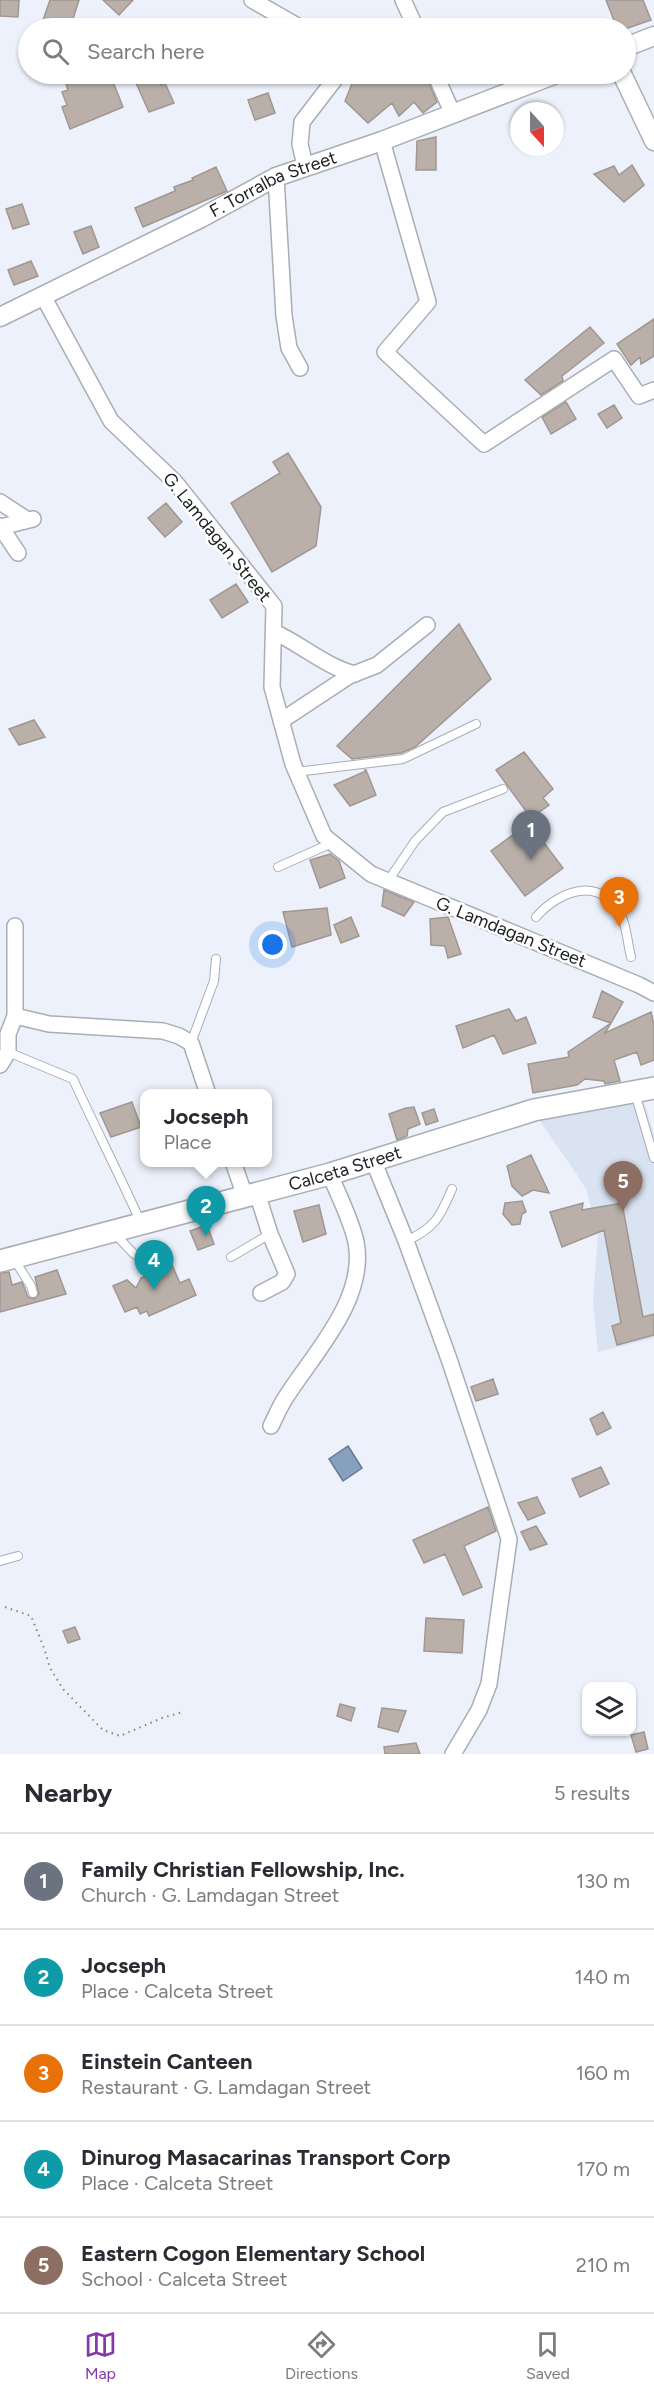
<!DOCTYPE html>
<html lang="en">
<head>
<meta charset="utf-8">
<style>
	:root { --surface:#fff; --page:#f2f2f3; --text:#2b2b33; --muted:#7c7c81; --line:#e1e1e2; --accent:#8539aa }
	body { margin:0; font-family:Figtree,sans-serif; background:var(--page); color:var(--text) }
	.controls { position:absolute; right:18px; bottom:18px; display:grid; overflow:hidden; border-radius:12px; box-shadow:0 2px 4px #0004 }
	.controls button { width:54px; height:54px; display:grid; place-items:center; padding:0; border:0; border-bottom:2px solid var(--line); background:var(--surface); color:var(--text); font:30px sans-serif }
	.compass { position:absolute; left:510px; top:102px; width:54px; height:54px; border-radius:50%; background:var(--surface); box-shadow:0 2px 4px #0004; rotate:159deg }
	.you { position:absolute; left:273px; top:945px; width:21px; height:21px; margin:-15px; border:4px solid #fff; border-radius:50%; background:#1a73e8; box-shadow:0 0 0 9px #1a73e833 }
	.badge { display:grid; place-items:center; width:39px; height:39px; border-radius:50%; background:var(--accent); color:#fff; font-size:20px; font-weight:700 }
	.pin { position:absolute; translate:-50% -50px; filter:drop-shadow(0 2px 3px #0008) }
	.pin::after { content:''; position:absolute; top:32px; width:21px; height:18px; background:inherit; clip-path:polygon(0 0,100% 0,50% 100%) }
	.popup { position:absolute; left:140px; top:1089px; width:132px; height:78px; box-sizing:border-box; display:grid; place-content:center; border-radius:12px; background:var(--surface); filter:drop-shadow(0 2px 4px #0005); font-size:20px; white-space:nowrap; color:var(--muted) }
	.popup b { font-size:22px; color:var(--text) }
	.popup::after { content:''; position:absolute; left:50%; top:100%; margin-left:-12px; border:12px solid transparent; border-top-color:var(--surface) }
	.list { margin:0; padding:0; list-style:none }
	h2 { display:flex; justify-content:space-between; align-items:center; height:78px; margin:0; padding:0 24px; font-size:26px }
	h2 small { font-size:20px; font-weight:400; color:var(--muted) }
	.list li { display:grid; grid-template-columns:39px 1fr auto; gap:18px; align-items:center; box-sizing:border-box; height:96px; padding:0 24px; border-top:2px solid var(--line) }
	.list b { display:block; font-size:22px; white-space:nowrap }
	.list p { margin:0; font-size:20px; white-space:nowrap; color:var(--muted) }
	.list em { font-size:20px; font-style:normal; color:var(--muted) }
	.icon { flex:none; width:33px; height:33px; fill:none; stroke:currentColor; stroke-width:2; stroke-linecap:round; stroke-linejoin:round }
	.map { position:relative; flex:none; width:654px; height:1754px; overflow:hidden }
	.search { position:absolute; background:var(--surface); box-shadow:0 2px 4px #0004; left:18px; right:18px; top:18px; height:66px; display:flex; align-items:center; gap:15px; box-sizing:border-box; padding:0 21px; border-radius:33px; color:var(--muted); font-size:22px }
	.sheet { height:558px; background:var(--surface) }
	nav { display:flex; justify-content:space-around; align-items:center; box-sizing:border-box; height:84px; border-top:2px solid var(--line); background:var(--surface); font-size:16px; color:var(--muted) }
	nav a { display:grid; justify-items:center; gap:3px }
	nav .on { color:var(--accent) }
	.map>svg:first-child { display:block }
	.built { fill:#dae3f2 }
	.water { fill:#87a0c0; stroke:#687a92; stroke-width:1.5 }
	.building { fill:#bab0a9; stroke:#a09791; stroke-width:1.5 }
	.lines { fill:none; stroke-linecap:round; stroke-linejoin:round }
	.service-casing { stroke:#a8adb6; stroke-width:10 }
	.minor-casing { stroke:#a8adb6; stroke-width:18 }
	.tertiary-casing { stroke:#a8adb6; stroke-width:21 }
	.secondary-casing { stroke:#a8adb6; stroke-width:24 }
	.path { stroke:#82868c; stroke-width:2; stroke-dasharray:1.5 4.5; stroke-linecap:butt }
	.service { stroke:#fff; stroke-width:8 }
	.minor { stroke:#fff; stroke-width:15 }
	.tertiary { stroke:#fff; stroke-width:18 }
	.secondary { stroke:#fff; stroke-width:21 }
	.labels { text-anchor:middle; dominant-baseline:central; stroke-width:5; stroke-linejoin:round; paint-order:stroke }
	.street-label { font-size:18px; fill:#202225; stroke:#fff }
</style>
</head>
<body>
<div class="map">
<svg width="654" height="1754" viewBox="0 0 654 1754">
	<rect width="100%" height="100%" fill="#ecf1fb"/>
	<path class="built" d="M643 1099 654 1134V1338L598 1352 593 1302 598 1234 586 1188 540 1121Z"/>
	<path class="water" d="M348 1446 362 1468 343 1481 329 1459Z"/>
	<path class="building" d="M0 0H19L18 17 0 16Z
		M50 0H79L70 28H59L42 23Z
		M103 0H133L119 15Z
		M606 0H643L651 20 628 28H617Z
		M96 74H110L123 107 70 129 62 107 67 105 62 92 68 90 66 84Z
		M145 74H156L161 85 165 83 174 103 149 112 136 83 147 79Z
		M356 74H425L437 102 423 113 414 102 399 116 392 103 368 123 345 101Z
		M268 93 275 113 255 120 248 100Z
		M436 137V170H416L417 141Z
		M632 165 644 185 624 202 594 174 614 166 619 175Z
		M216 167 227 191 143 227 135 208 175 191 174 187 193 180 192 178Z
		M22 204 29 224 13 229 6 209Z
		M91 226 99 247 83 254 74 232Z
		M31 261 38 276 14 285 8 270Z
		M654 319V356L641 364 640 357 631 365 617 344Z
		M590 327 604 343 562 376 563 381 541 395 525 380Z
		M566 402 576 419 551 434 542 417Z
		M614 405 622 418 607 428 598 414Z
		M288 453 321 507 316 546 272 572 231 503 280 473 273 462Z
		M166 503 182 522 165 537 148 518Z
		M236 584 248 602 222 618 210 600Z
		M459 624 491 679 415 747 401 753 352 759 337 746Z
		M34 720 45 737 19 745 9 729Z
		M524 752 553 789 543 798 549 805 531 818 496 770Z
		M365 770H366L376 795 350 806 334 785 366 771Z
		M529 823 563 868 525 896 491 851Z
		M330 854 339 861 345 878 320 888 310 860Z
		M384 890 414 902 404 916 382 906Z
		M327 908 331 935 292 947 283 912Z
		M351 917 359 936 341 943 334 925Z
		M448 917 461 954 448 958 445 946 431 945 430 919Z
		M602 991 623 1002 611 1023 593 1017Z
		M509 1009 516 1021 526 1017 536 1043 503 1054 494 1035 463 1048 456 1026Z
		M651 1012 654 1025V1060L641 1065 637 1052 614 1060 620 1081 605 1084 604 1081 585 1079 577 1085 533 1093 528 1064 569 1057 568 1052 611 1023 605 1033Z
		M132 1102 141 1127 111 1137 100 1113Z
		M414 1107 420 1124 408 1129 407 1136 397 1140 389 1114 406 1108Z
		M434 1109 438 1121 426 1125 422 1113Z
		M531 1155 549 1193 533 1190 522 1196 512 1186 507 1166Z
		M522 1201 526 1212 522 1214 520 1224 512 1225 503 1214 505 1203Z
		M583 1203 582 1210 622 1203 643 1317 654 1314V1335L617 1345 612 1326 621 1323 604 1230 562 1247 550 1212Z
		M319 1205 326 1234 303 1242 294 1211Z
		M207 1225 214 1244 198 1250 190 1231Z
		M172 1265 180 1283 189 1279 196 1295 149 1316 147 1311 140 1314 137 1307 125 1312 113 1286 127 1280 136 1288 141 1278Z
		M57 1270 66 1294 0 1312V1273L9 1272 12 1285 22 1282 28 1297 34 1299 39 1294 35 1277Z
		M493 1379 498 1394 476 1401 471 1387Z
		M603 1412 611 1428 597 1435 590 1419Z
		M601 1467 609 1484 580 1497 572 1479Z
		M537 1497 545 1513 528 1520 518 1503Z
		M488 1507 496 1531 464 1546 482 1587 463 1595 445 1554 424 1563 413 1540Z
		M536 1526 547 1544 530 1550 521 1532Z
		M426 1618 464 1620 462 1653 424 1651Z
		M75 1627 80 1639 68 1643 63 1631Z
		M340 1704 355 1708 351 1721 337 1716Z
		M382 1708 406 1711 398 1732 378 1727Z
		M644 1732 648 1749 636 1752 631 1735Z
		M416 1743 420 1754H385L384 1747Z"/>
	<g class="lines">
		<defs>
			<path id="service" d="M296 772 403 759 476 724
				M278 867 332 843
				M388 881 415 841 443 812 503 789
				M536 917C562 888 604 875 623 920 627 931 628 945 631 957
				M191 1043 214 981 216 959
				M8 1052 73 1079C95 1127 119 1174 141 1223
				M635 1093 654 1158
				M115 1234 133 1253 150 1265
				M406 1241C435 1228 440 1217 452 1189
				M231 1257 270 1234
				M14 1259 31 1286 33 1293
				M0 1561 18 1556"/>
			<path id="minor" d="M252 0 301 28
				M403 0 416 28
				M435 74 452 112
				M382 141 428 302 385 352 484 444 614 359 639 396 654 390
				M305 166 300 144 302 122 335 79V74
				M276 177 284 316 289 348 300 368
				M43 296 111 421 175 482 274 606 272 687 293 764 324 836 371 874 639 985 654 993
				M0 502 26 519
				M0 526 18 553
				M1 527 33 519
				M274 632C301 644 326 667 355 674
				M281 721 349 676 377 665 427 625
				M15 926V1016
				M0 1065 8 1052V1034L15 1016 49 1024 163 1031 179 1036 191 1043 208 1094
				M373 1160 406 1241 449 1359 509 1539 489 1684 479 1710 453 1754
				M233 1162 245 1196
				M257 1193 270 1234 287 1274 282 1282 261 1293
				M271 1426C276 1416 280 1406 286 1397 314 1353 367 1299 356 1242 351 1219 338 1195 330 1174"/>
			<g id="tertiary">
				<path d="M626 47 654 36"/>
				<path d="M622 74 654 141"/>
				<path id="s1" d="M0 317 201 218 276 177 382 141 556 74"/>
			</g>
			<g id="secondary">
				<path id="s2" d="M0 1261 330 1174 534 1110 654 1088"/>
			</g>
		</defs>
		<use href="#service" class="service-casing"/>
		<use href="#minor" class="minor-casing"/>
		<use href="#tertiary" class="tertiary-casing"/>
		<use href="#secondary" class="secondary-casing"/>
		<path class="path" d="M5 1607 31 1616 44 1648 50 1668 63 1689 103 1730 120 1736 162 1718 183 1712"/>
		<use href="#service" class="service"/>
		<use href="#minor" class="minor"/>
		<use href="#tertiary" class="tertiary"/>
		<use href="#secondary" class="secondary"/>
	</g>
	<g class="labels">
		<g class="street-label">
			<text stroke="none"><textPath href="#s1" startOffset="304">F. Torralba Street</textPath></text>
			<text transform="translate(217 537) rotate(51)">G. Lamdagan Street</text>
			<text transform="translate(511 932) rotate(22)">G. Lamdagan Street</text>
			<text stroke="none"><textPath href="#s2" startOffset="357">Calceta Street</textPath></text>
		</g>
	</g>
</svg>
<div class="controls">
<button><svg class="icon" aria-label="layers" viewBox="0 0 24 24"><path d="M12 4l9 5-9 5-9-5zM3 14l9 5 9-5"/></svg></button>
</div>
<svg class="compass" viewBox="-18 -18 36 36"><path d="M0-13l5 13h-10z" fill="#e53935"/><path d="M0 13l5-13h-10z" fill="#7c7c81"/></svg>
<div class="you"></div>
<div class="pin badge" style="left:531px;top:860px;background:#6b7280">1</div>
<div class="pin badge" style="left:206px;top:1236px;background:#0f9aa8">2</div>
<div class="popup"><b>Jocseph</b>Place</div>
<div class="pin badge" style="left:619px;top:927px;background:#e8710a">3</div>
<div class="pin badge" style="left:154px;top:1290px;background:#0f9aa8">4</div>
<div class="pin badge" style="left:623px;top:1211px;background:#8d6e63">5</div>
<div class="search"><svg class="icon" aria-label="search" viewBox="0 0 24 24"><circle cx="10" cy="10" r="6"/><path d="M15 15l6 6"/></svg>Search here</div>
</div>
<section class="sheet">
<h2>Nearby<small>5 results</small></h2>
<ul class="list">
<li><span class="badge" style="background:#6b7280">1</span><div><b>Family Christian Fellowship, Inc.</b><p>Church · G. Lamdagan Street</p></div><em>130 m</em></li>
<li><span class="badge" style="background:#0f9aa8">2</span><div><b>Jocseph</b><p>Place · Calceta Street</p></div><em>140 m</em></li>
<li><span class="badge" style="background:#e8710a">3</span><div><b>Einstein Canteen</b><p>Restaurant · G. Lamdagan Street</p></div><em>160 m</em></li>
<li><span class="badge" style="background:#0f9aa8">4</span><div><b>Dinurog Masacarinas Transport Corp</b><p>Place · Calceta Street</p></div><em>170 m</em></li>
<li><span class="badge" style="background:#8d6e63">5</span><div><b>Eastern Cogon Elementary School</b><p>School · Calceta Street</p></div><em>210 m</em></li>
</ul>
</section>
<nav>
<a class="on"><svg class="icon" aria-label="map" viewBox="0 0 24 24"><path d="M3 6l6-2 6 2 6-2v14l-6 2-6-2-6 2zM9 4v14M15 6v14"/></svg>Map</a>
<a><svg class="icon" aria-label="directions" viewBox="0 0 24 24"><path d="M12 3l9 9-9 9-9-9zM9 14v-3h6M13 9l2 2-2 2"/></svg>Directions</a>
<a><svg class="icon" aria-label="saved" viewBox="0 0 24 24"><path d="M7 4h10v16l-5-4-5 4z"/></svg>Saved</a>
</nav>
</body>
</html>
